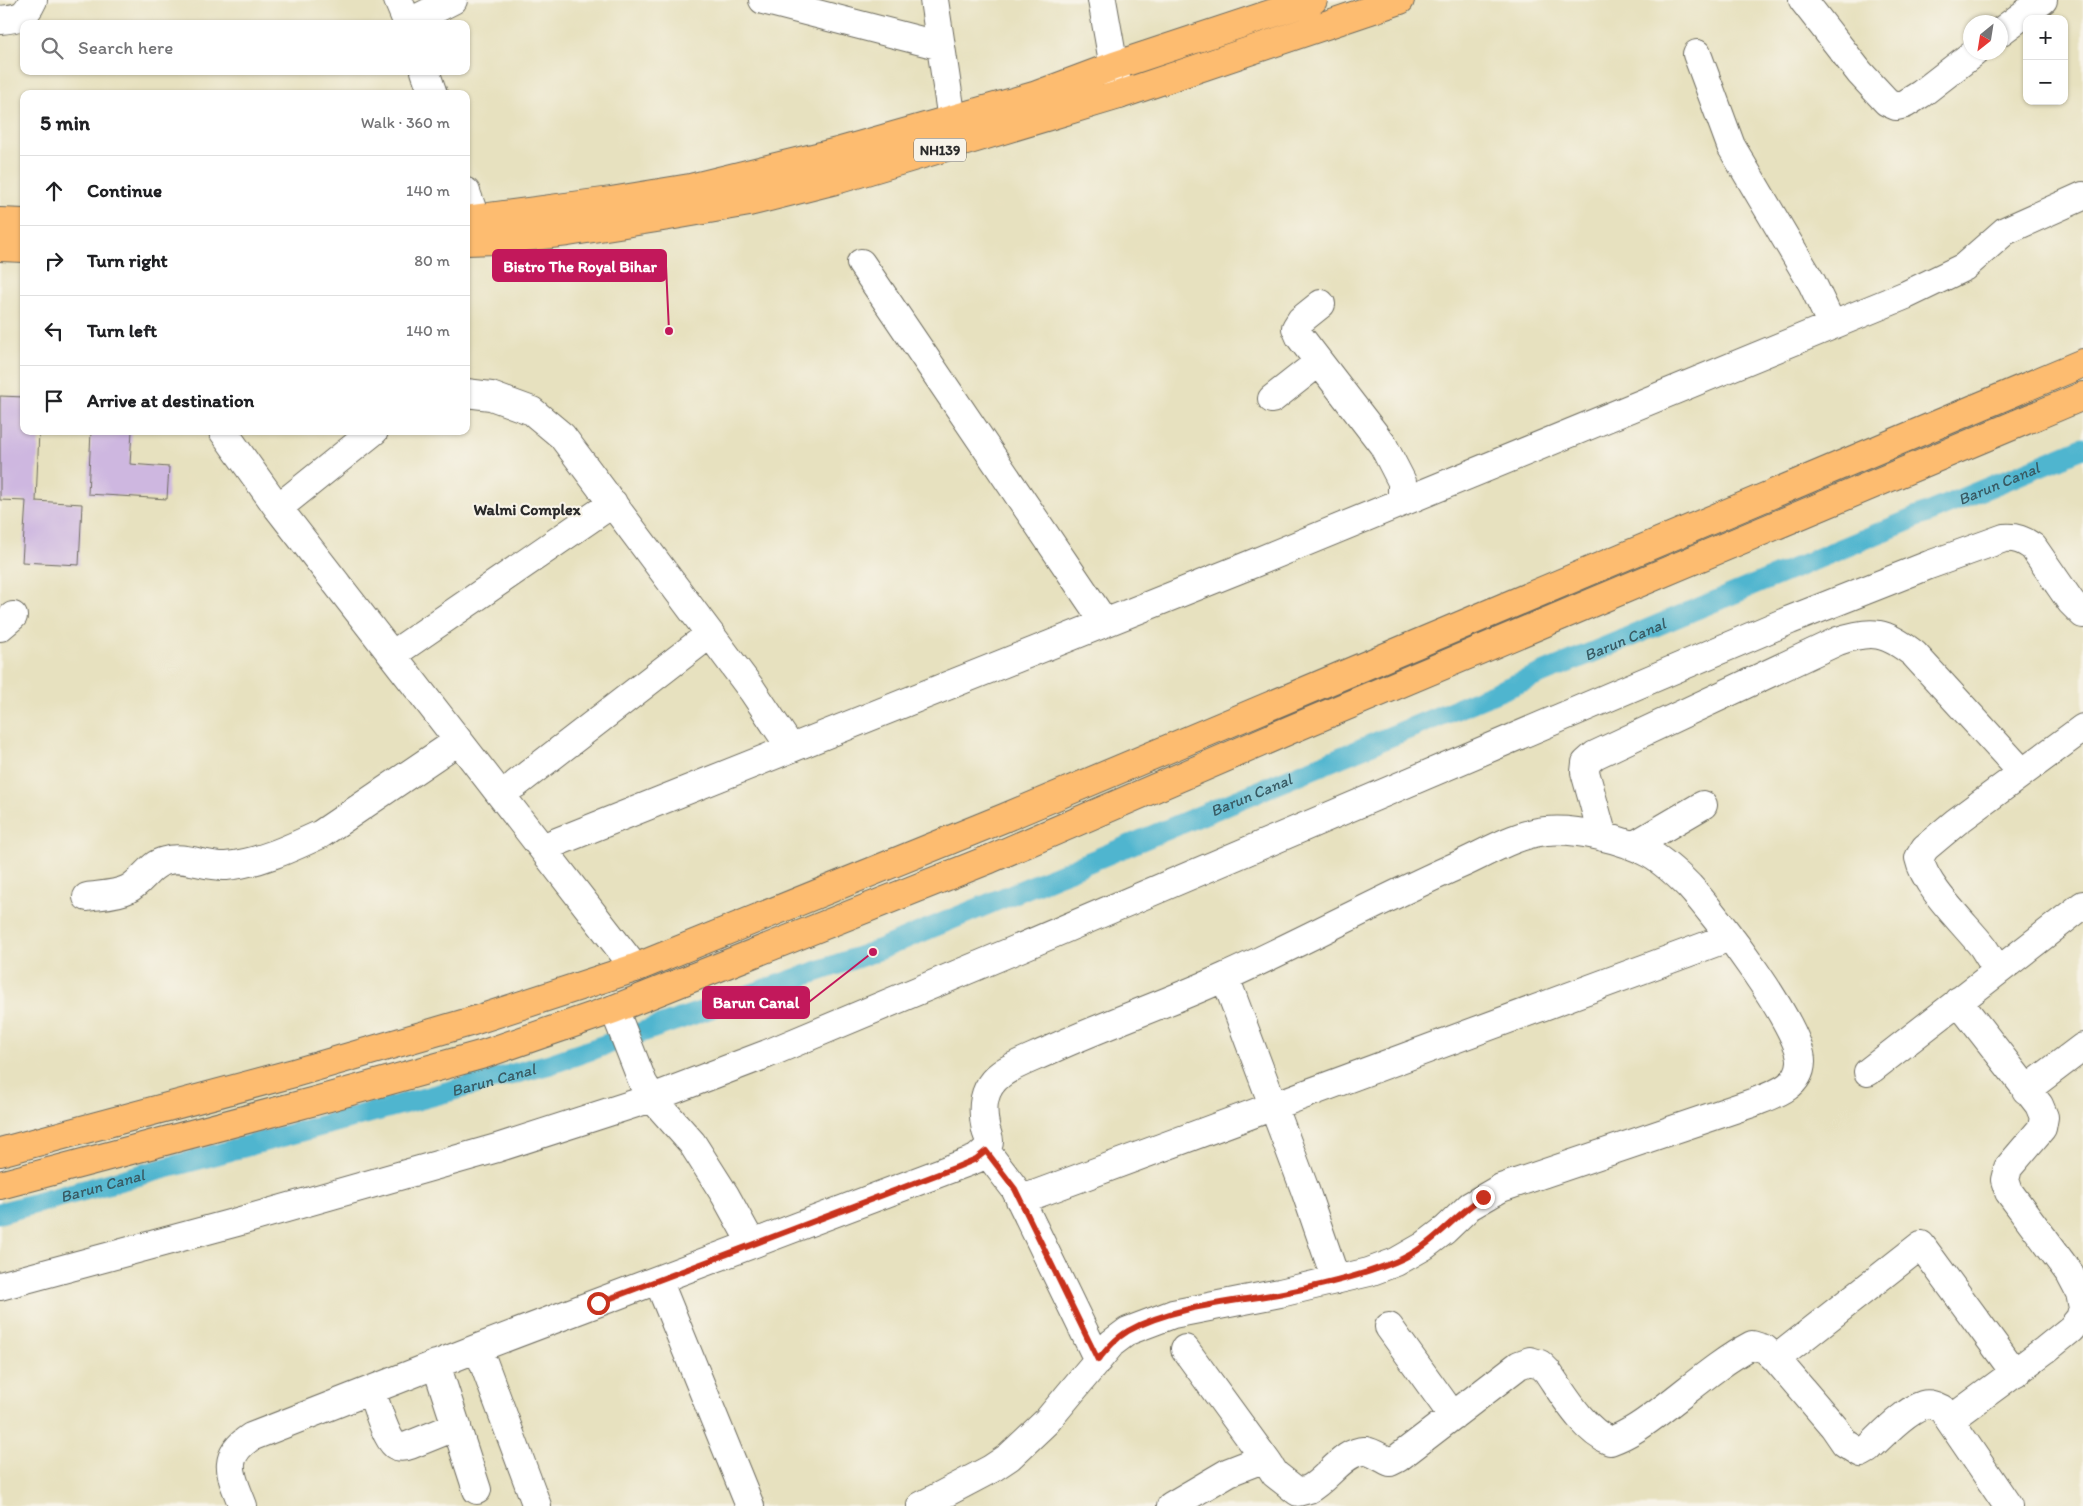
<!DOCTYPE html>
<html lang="en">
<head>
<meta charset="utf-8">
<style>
	:root { --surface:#fff; --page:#f2f2f2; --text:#202124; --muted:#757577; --line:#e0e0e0 }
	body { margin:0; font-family:Itim,sans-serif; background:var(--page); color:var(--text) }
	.controls { position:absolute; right:15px; top:15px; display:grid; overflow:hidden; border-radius:10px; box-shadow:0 1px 4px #0004 }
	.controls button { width:45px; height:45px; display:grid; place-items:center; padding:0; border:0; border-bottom:1px solid var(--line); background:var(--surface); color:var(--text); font:25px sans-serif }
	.compass { position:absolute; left:1963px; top:15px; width:45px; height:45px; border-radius:50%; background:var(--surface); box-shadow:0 1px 4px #0004; rotate:210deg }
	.stop { position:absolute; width:15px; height:15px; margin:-11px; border:4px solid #c8321e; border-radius:50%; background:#fff }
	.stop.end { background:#c8321e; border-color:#fff; box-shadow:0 1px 5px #0008 }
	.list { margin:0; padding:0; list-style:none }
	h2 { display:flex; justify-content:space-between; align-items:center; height:65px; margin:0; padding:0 20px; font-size:21px }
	h2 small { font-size:16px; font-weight:400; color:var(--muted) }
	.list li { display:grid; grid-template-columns:32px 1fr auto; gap:15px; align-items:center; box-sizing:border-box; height:70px; padding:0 20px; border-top:1px solid var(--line) }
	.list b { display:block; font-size:19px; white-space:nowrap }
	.list em { font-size:16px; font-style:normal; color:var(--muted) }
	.icon { flex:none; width:28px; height:28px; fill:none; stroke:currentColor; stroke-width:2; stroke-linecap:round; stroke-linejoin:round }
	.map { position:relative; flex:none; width:2083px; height:1506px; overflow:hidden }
	.search { position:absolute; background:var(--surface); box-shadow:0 1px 4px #0004; left:20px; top:20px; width:450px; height:55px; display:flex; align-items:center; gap:12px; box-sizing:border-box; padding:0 18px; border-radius:10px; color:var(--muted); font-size:19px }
	.panel { position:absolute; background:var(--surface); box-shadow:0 1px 4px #0004; left:20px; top:90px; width:450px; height:345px; border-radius:10px }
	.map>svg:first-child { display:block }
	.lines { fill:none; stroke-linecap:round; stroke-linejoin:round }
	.canal { stroke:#50b5cf; stroke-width:21 }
	.building { fill:#ceb7e0 }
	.minor-casing { stroke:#6d6b5f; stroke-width:30 }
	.highway-casing { stroke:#6d6b5f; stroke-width:30 }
	.minor { stroke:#fff; stroke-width:28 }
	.highway { stroke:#fdbc70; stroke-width:28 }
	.route { stroke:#c8321e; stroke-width:6 }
	.labels { text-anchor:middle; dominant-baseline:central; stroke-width:4.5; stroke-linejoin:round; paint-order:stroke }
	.shield { fill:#f7f3e8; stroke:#686764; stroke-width:1 }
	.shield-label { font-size:14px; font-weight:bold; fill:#2b2b2b }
	.water-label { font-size:16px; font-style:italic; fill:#385b64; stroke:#f7f3e8 }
	.neighbourhood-label { font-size:16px; font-weight:bold; fill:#2b2b2b; stroke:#f7f3e8 }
	.leader { fill:none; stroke:#c2185b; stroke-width:2 }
	.callout-dot { fill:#c2185b; stroke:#f7f3e8; stroke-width:2 }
	.callout { fill:#c2185b; stroke:#c2185b; stroke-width:2 }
	.callout-label { font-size:16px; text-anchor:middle; font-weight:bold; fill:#fff }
</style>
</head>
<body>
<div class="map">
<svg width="2083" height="1506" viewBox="0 0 2083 1506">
	<rect width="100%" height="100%" fill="#f7f3e8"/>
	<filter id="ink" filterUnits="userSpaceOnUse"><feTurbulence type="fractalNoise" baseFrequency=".02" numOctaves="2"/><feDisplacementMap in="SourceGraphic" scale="10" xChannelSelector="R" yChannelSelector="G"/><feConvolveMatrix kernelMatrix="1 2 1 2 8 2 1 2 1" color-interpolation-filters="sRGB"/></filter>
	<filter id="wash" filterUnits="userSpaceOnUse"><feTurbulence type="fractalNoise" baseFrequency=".0096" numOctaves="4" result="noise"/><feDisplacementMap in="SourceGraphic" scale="20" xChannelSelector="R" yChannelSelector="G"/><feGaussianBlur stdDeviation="1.12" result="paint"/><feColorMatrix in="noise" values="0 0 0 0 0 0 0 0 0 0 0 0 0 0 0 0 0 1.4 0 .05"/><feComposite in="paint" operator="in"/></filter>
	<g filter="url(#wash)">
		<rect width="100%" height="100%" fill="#e7e1bf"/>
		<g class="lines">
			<path class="canal" id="s1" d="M0 1213 550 1064 873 952 2083 448"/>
		</g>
		<g id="blocks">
			<path class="building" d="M0 396 24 397V431H39L36 501 82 504 79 565 22 562 26 501 0 500Z
				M91 431H132L130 464 169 467 167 499 88 494Z"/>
		</g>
	</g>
	<g filter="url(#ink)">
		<use href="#blocks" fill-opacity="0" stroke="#6d6b5f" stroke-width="1"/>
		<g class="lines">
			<defs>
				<path id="minor" d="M398 0 408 24
					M763 0 941 46
					M934 0 952 120
					M1102 0 1119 95
					M1803 0 1860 73 1887 102 1896 106 1905 104 1921 94 1975 52
					M0 20C19 18 25 18 33 0
					M408 23 453 0
					M2000 32 2043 0
					M1697 54 1731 146 1812 283 1832 325
					M425 71 433 94
					M466 192 476 220
					M861 263 1105 623
					M1321 304 1301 320 1296 328 1300 337 1383 445 1402 482V502
					M466 393 491 396 532 411 562 436 752 690 791 748
					M1272 399 1319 362
					M223 431 278 508 635 968
					M278 508 374 431
					M0 627 13 616
					M392 655 613 503
					M516 784 710 634
					M1603 837 1585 772 1586 763 1595 755 1838 641C1872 629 1886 632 1914 654L2022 772
					M1633 846 1703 805
					M542 848 1247 566 1906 295 1964 267 2005 231 2083 196
					M87 897C100 895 116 895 128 889 142 882 150 864 165 861 184 855 205 867 226 866 259 863 291 848 321 834L458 741
					M1998 971C1993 963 1988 955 1983 947 1964 923 1925 887 1919 858L1925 848 1956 822 2083 728
					M1225 977 1305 1190 1336 1280
					M614 1009 643 1083 652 1098 692 1143 725 1195 752 1244
					M1868 1072 2083 905
					M2026 1090 2083 1047
					M986 1151 1015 1189 1098 1360
					M1020 1200 1730 937
					M658 1280 750 1506
					M0 1286 237 1222 497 1148 652 1098 767 1054 1015 950 1790 620 1929 565 2004 538C2016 537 2023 540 2033 547L2071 602 2083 614
					M1389 1327 1453 1416
					M478 1348 537 1506
					M1185 1349 1268 1463
					M1776 1359 1921 1245 2015 1373
					M436 1364 477 1490
					M371 1390C376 1403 385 1437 395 1445 400 1448 405 1447 410 1445L457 1426
					M1950 1420 2045 1350 2071 1329 2080 1318 2083 1308 2080 1293 2070 1274 2009 1192 2005 1180 2008 1168 2042 1128 2044 1117 2039 1105 1958 1001
					M243 1506C232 1477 219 1458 251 1437L478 1348 976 1159C982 1154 989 1149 989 1141 989 1137 987 1134 986 1130 981 1108 982 1088 1001 1074 1016 1063 1036 1057 1052 1049 1109 1023 1168 1003 1225 977 1305 941 1381 899 1461 864 1488 852 1516 834 1546 831 1575 828 1624 839 1650 854 1664 862 1678 875 1689 886 1714 913 1803 1029 1801 1062 1800 1088 1772 1095 1752 1103L1501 1188 1470 1206 1445 1230 1424 1246 1396 1262 1369 1272 1280 1293 1173 1314 1128 1331 1112 1343 1047 1421 1009 1457 991 1469 921 1506
					M1171 1506 1229 1472 1260 1460 1268 1463 1275 1474 1298 1492C1301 1491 1306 1490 1309 1489 1327 1480 1345 1449 1366 1451 1373 1452 1383 1459 1390 1462L1398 1458 1519 1365 1530 1361 1540 1364 1547 1371C1563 1394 1584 1431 1610 1441 1630 1434 1646 1422 1663 1409 1692 1387 1720 1362 1752 1345L1765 1349 1776 1359 1834 1427 1845 1443 1861 1453 1868 1449C1881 1436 1906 1410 1923 1405 1930 1403 1936 1406 1942 1409L2008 1506"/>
				<path id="highway" d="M466 220 611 201 690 188 841 151 1034 96 1114 66 1313 0
					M0 222 24 223
					M466 241 497 240 568 232 669 216 749 202 836 180 1119 95 1400 0
					M0 247 24 248
					M0 1152 294 1073 473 1021 635 968 1004 818 2083 363
					M0 1185 315 1101 484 1054 614 1009 990 859 1292 729 2083 396"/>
			</defs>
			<use href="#minor" class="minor-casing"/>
			<use href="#highway" class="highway-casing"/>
			<use href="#minor" class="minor"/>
			<use href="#highway" class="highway"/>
		</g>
	</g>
	<g class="lines" filter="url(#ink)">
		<path class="route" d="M598 1303 957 1167 976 1159 986 1151 1015 1189 1098 1360C1107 1349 1116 1338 1128 1331 1170 1307 1231 1302 1278 1294 1315 1287 1361 1276 1395 1262 1431 1248 1452 1217 1483 1197"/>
	</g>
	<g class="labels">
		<rect class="shield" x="914" y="138.5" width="52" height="23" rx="4"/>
		<g class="shield-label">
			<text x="940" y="150">NH139</text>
		</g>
		<g class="water-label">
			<text stroke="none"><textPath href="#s1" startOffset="2131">Barun Canal</textPath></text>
			<text stroke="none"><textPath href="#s1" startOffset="1726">Barun Canal</textPath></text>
			<text stroke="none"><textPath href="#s1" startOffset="1321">Barun Canal</textPath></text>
			<text stroke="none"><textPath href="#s1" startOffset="511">Barun Canal</textPath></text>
			<text stroke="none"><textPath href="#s1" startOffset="106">Barun Canal</textPath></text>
		</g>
		<g class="neighbourhood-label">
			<text x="527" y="509">Walmi Complex</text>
		</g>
	</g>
	<path class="leader" d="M669 331L666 266M873 952L809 1002"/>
	<g class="callout-dot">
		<circle cx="669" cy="331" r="5"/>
		<circle cx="873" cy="952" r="5"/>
	</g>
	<g class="callout">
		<rect x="493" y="250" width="173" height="31" rx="5"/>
		<rect x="703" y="987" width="106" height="31" rx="5"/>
	</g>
	<g class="callout-label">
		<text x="580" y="272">Bistro The Royal Bihar</text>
		<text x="756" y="1008">Barun Canal</text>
	</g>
</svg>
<div class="controls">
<button>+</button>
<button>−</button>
</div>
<svg class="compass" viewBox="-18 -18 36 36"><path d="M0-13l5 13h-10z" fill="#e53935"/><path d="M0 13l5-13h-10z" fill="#757577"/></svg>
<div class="stop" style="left:598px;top:1303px"></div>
<div class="stop end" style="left:1483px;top:1197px"></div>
<div class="search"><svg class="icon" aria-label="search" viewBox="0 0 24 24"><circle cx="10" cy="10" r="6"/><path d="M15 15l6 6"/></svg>Search here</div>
<section class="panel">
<h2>5 min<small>Walk · 360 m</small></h2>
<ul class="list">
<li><svg class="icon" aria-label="ahead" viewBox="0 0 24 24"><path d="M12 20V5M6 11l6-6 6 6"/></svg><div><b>Continue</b></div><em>140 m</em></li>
<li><svg class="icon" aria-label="right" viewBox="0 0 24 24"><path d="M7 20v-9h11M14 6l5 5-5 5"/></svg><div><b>Turn right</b></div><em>80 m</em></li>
<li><svg class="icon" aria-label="left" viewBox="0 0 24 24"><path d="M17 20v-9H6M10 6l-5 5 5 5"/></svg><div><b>Turn left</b></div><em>140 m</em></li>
<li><svg class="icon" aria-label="arrive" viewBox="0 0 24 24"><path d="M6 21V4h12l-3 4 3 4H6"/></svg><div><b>Arrive at destination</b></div></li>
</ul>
</section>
</div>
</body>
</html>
